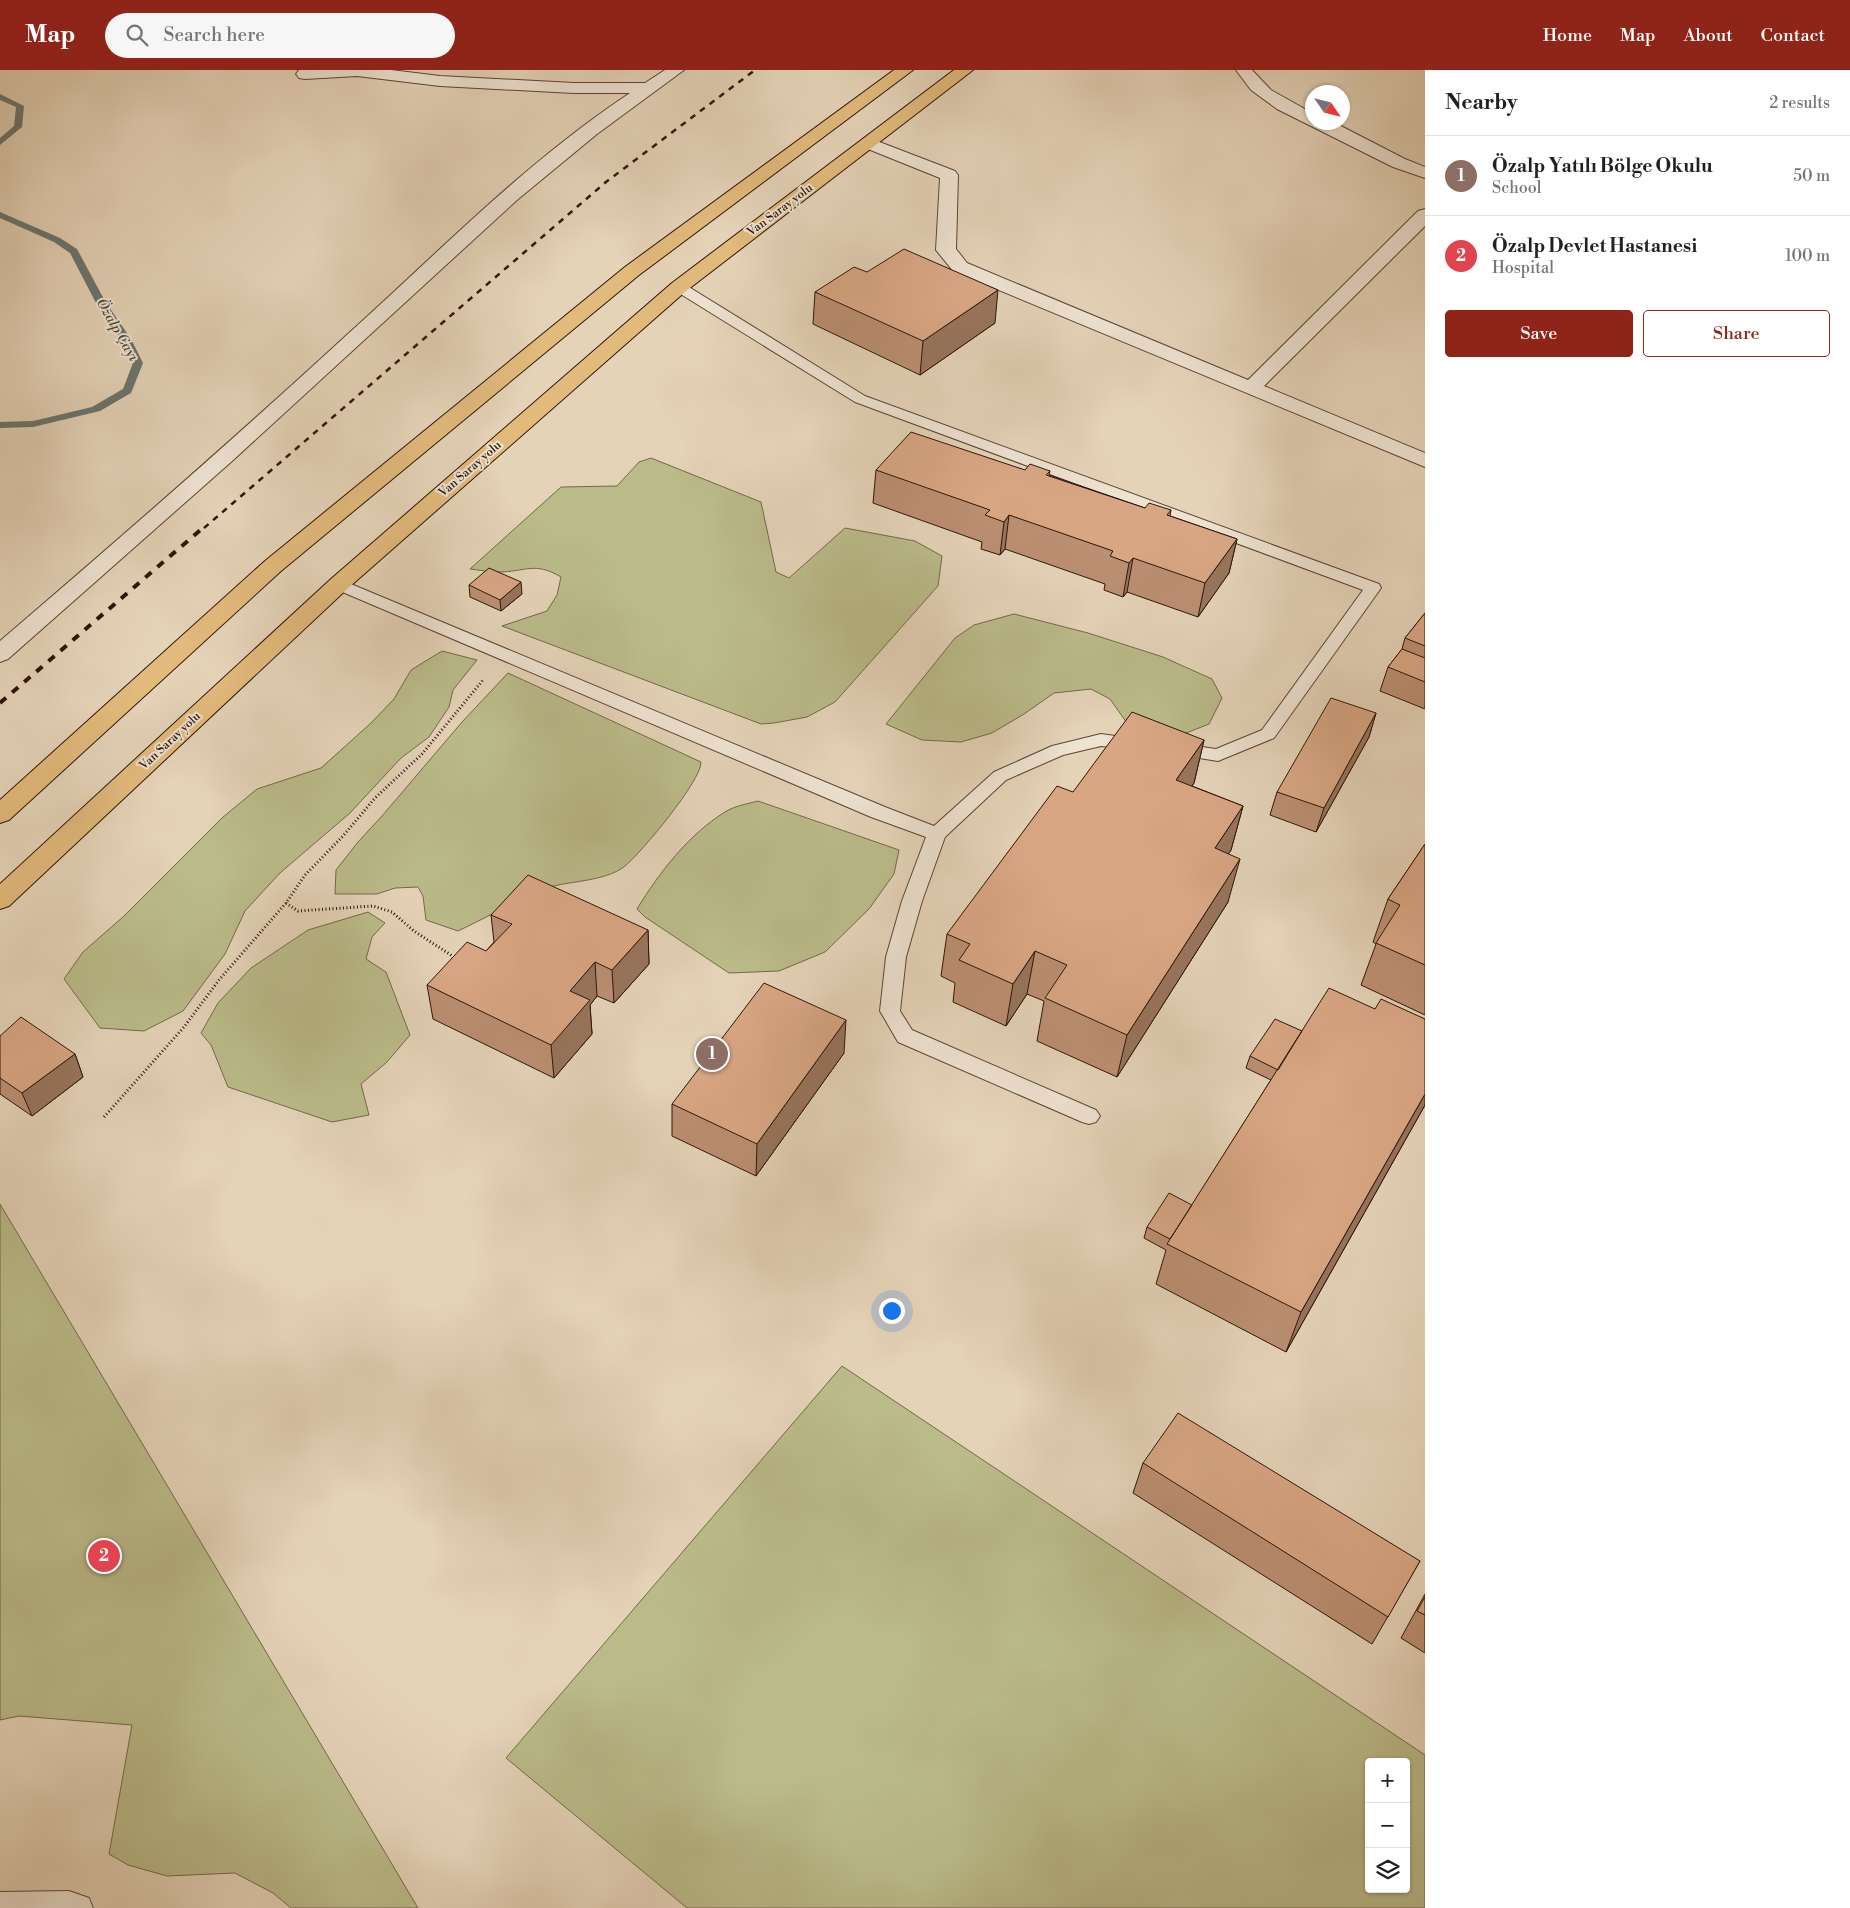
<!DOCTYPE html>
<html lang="en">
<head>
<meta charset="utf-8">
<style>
	:root { --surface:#fff; --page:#f6f6f6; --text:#202124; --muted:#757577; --line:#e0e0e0; --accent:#8f2418 }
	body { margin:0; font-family:"Libre Bodoni",serif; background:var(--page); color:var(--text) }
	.controls { position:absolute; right:15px; bottom:15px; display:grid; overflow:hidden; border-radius:5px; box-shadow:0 1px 4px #0004 }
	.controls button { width:45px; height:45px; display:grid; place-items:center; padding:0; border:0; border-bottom:1px solid var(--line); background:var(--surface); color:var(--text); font:25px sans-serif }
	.compass { position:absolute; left:1305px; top:15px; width:45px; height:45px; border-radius:50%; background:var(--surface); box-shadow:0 1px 4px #0004; rotate:125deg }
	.you { position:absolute; left:891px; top:1240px; width:18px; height:18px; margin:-12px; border:4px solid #fff; border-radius:50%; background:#1a73e8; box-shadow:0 0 0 8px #1a73e833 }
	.badge { display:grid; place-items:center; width:32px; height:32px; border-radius:50%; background:var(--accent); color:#fff; font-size:16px; font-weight:700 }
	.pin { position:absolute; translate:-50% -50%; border:2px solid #fff; box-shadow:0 1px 5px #0006 }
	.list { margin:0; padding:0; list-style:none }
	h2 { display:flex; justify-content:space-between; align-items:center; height:65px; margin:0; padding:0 20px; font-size:21px }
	h2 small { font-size:16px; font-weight:400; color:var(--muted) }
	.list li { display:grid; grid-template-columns:32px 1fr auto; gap:15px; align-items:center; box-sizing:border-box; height:80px; padding:0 20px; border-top:1px solid var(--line) }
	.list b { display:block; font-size:19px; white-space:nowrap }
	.list p { margin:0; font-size:16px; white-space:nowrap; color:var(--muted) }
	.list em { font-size:16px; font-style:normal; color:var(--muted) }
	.actions { display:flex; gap:10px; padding:15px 20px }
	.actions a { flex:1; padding:11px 0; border:1px solid var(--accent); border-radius:5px; text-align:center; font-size:18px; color:var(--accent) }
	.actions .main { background:var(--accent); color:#fff }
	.icon { flex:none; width:28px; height:28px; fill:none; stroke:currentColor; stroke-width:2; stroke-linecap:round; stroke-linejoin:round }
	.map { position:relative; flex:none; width:1425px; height:1838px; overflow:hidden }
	header { display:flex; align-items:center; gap:30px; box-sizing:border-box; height:70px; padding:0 25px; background:var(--accent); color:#fff }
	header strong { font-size:24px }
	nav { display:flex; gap:28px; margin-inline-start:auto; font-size:18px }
	.search { width:350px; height:45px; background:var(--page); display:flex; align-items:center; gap:12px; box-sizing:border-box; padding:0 18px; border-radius:28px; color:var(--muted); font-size:19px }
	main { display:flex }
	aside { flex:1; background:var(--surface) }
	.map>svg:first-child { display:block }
	.green { fill:#bbbb8a; stroke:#74684a; fill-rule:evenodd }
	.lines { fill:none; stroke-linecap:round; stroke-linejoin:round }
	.stream { fill:#6c7670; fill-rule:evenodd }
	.service-casing { stroke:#5b4435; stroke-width:2 }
	.minor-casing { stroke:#5b4435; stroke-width:2 }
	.trunk-casing { stroke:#2d1509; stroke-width:2 }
	.path { stroke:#2d1509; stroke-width:3; stroke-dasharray:1 2.5; stroke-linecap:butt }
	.service { fill:#eee2d1; fill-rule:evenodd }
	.minor { fill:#eee2d1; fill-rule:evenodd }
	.trunk { fill:#e2ba7c; fill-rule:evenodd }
	.rail-far1 { stroke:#2d1509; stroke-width:2.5; stroke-dasharray:6 6; stroke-linecap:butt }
	.rail { stroke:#2d1509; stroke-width:4; stroke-dasharray:8 8; stroke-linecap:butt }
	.wall { fill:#bb8f72; stroke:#2d1509 }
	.shaded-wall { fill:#98745c; stroke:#2d1509 }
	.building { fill:#d9a684; stroke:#2d1509 }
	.labels { text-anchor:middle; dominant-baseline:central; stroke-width:4; stroke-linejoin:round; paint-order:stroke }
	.far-street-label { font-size:12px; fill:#2d1509; stroke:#eee2d1 }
	.far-water-label { font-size:14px; font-style:italic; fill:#4c463c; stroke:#eee2d1 }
</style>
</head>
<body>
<header>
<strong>Map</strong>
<div class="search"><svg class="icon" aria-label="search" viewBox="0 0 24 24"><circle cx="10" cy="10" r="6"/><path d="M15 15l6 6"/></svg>Search here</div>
<nav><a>Home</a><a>Map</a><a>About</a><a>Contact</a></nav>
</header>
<main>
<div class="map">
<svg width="1425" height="1838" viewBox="0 0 1425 1838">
	<rect width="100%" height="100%" fill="#e5d3b8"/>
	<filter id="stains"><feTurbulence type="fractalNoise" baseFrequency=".004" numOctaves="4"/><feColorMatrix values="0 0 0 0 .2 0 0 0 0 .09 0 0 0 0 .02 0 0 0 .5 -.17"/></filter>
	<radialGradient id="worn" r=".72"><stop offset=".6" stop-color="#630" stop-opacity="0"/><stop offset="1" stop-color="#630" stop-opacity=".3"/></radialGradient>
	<path class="green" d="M651 388 761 432 776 502 789 508 845 458 915 471 942 486 938 516 835 632 807 647 774 653 761 654 502 556 547 541 557 525 561 507C534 491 526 502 498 502 489 502 479 500 470 499L561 417 617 416 639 392Z
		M1014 544 1088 563 1163 587 1212 609 1222 628 1209 654 1181 665 1127 653 1110 629 1091 619 1054 623 1024 644 992 663 961 672 922 670 886 654 955 568 974 555Z
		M442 581 477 590 453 620 449 637 429 667 401 688 350 743 280 803 245 841 225 884 183 941 144 961 100 958 64 909 83 882 124 846 222 748 257 719 321 698 371 653 394 629 411 600Z
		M508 603 701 692C702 710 641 783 625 796 604 813 565 810 541 820 513 832 486 848 458 861L426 850 423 826 418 817 395 818 377 824H335L336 800 358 772 382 746 462 652Z
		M758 731 899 780 894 804 869 839 825 882 779 901 729 903 645 847 637 839C659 803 688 765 725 742 734 736 747 734 758 731Z
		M368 842 385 853 372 867 366 889 386 902 410 965 387 992 361 1014 369 1045 332 1052 228 1017 211 975 201 963 218 933 251 898 308 860Z
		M0 1134 418 1838H291L273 1823 235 1803 167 1806 128 1795 109 1784 132 1655 19 1646 0 1650Z
		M842 1296 1425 1685V1838H687L506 1688ZM1369 1692H1406V1819H1369Z"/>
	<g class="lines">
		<path class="stream" d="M0 24 24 36 22 57 0 75V68L14 56 16 37 0 30Z
			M0 142 60 168 77 179 105 231 131 269 143 293 131 323 100 341 33 357 0 358V352L33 351 92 337 123 319 133 293 121 269 95 231 70 183 54 172 0 148Z"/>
		<defs>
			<path id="service" d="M679 213 684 214 865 326 1379 514 1381 518 1274 668 1218 691 1168 683 1165 679 1168 675 1174 673 1216 679 1262 660 1363 520 855 332 674 220 672 217 674 214Z
				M339 509 885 737 934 756 994 702 1052 676 1101 664 1144 670 1147 674 1144 678 1138 680 1101 676 1063 685 1006 710 945 767 922 831 906 887 900 941 912 960 1096 1040 1100 1046 1096 1052 1089 1054 1082 1052 898 972 883 946 880 941 886 887 902 831 926 767 871 747 333 518 331 514 333 510Z
				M69 1821 89 1828 93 1838H0V1822Z"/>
			<path id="minor" d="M299 0H391L440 6 574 13H645L665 0H684L597 64 517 130 231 392 8 589 0 592V571C118 470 235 368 349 263 440 181 527 91 630 23H574L440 16 357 6 305 9 299 8 296 4Z
				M1236 0H1252L1271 20 1312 43V52H1333L1405 89 1425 97V108L1393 97 1277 39 1251 20Z
				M869 68 955 101 958 105 956 179 967 193 1248 310 1418 141 1425 139V156L1264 316 1425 383V397L953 201 936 180 940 108 863 77 860 73 863 69Z"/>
			<path id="trunk" d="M894 0H913L639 205 281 501 9 750 0 753V730L265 491 625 197Z
				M954 0H973L686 221 347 519 9 836 0 839V814L331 509 672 213Z"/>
		</defs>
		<use href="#service" class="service-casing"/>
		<use href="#minor" class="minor-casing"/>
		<use href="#trunk" class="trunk-casing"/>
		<path class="path" d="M286 833 298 841 373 836 392 842 414 861 457 889
			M104 1047 184 957 219 910 286 833 305 805 343 766 375 728 422 684 483 610"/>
		<use href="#service" class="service"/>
		<use href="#minor" class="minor"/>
		<use href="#trunk" class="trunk"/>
		<path class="rail-far1" d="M204 458 606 112 755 0"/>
		<path class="rail" d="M0 633 205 456"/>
	</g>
	<path class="wall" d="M867 202 995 253 920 305 813 254 815 222Z
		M876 400 1050 401 1049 405 1145 438 1171 440 1170 446 1237 469 1229 503 1198 547 1127 522 1123 527 1104 520 1105 514 1005 479 1000 485 981 479 982 472 873 433Z
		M469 515 522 524 501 541 470 527Z
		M1425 543V639L1380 621 1388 597 1402 579 1405 568Z
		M1376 643 1369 667 1316 762 1270 745 1277 722Z
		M1204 670 1194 713 1192 716 1243 736 1231 780 1228 784V832L1117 1007 1037 971 1044 931 1027 924 1006 956 953 932 955 913 941 906 947 864Z
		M1425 774V945L1361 915 1376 874 1373 872 1388 829Z
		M491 845 648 860 649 894 614 933 597 926 590 935 592 964 554 1008 433 949 427 915 486 881 494 872Z
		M1375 939 1425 949V1035L1286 1282 1156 1214 1166 1180 1144 1168 1147 1157 1192 1135 1271 1010 1246 998 1250 986 1302 961Z
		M0 966 75 984 83 1007 32 1046 0 1024Z
		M844 983 756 1106 672 1066V1034Z
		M1143 1393 1420 1491 1372 1574 1133 1423Z
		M1425 1524V1583L1401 1568Z"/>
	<path class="shaded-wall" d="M998 220 995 253 920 305 923 271Z
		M1009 445 1005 479 1000 485 1004 452Z
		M1237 469 1229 503 1198 547 1205 513Z
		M1133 488 1127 522 1123 527 1129 493Z
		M521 512 522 524 501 541 500 530Z
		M1376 643 1369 667 1316 762 1324 738Z
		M1204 670 1194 713 1166 753 1176 710Z
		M1243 736 1231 780 1204 822 1215 778Z
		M1240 789 1228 832 1117 1007 1127 965Z
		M648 860 649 894 614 933 612 900Z
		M1035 881 1027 924 1006 956 1013 914Z
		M595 892 597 926 590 935 592 964 554 1008 551 975 570 921Z
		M846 950 844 983 756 1106 757 1074Z
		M75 984 83 1007 32 1046 22 1023Z
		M1425 1024V1035L1286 1282 1301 1242Z"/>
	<path class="building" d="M904 179 998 220 923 271 815 222 854 197 867 202Z
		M911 362 1025 400 1030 394 1050 401 1046 405 1145 438 1149 433 1171 440 1167 445 1237 469 1205 513 1133 488 1129 493 1110 486 1113 481 1009 445 1004 452 985 445 990 440 876 400Z
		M489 498 521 512 500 530 469 515Z
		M1425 543V576L1405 568Z
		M1402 579 1425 588V612L1388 597Z
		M1331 628 1376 643 1324 738 1277 722Z
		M1132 642 1204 670 1176 710 1243 736 1215 778 1240 789 1127 965 1045 928 1067 895 1035 881 1013 914 959 890 970 874 947 864 1057 716 1073 722Z
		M1425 774V895L1376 873 1400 835 1388 829Z
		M528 805 648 860 612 900 595 892 570 921 590 930 551 975 427 915 467 872 486 881 512 854 491 845Z
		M764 913 846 950 757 1074 672 1034Z
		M1329 918 1375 939 1381 929 1425 949V1024L1301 1242 1167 1174Z
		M21 947 75 984 22 1023 0 1008V966Z
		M1275 949 1302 961 1278 1000 1250 986Z
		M1169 1123 1192 1135 1170 1169 1147 1157Z
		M1178 1343 1420 1491 1388 1547 1143 1393Z
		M1425 1527V1545L1417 1541Z"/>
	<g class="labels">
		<g class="far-street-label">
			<text transform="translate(780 140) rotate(-37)">Van Saray yolu</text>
			<text transform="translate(470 399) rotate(-41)">Van Saray yolu</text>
			<text transform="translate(170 671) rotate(-43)">Van Saray yolu</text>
		</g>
		<g class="far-water-label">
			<text transform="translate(117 260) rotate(60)">Özalp Çayı</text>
		</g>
	</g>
	<rect width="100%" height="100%" filter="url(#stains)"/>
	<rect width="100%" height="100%" fill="url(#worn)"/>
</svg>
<div class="controls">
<button>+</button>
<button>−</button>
<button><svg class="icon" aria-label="layers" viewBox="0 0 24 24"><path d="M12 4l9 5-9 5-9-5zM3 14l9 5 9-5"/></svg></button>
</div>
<svg class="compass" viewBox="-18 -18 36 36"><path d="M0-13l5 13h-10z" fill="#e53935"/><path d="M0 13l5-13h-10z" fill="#757577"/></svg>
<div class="you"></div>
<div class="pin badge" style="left:712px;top:984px;background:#8d6e63">1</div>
<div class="pin badge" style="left:104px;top:1486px;background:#e0444e">2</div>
</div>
<aside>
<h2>Nearby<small>2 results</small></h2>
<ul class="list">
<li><span class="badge" style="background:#8d6e63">1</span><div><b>Özalp Yatılı Bölge Okulu</b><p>School</p></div><em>50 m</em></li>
<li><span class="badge" style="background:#e0444e">2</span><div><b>Özalp Devlet Hastanesi</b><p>Hospital</p></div><em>100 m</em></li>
</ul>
<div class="actions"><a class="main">Save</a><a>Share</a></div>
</aside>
</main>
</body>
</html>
